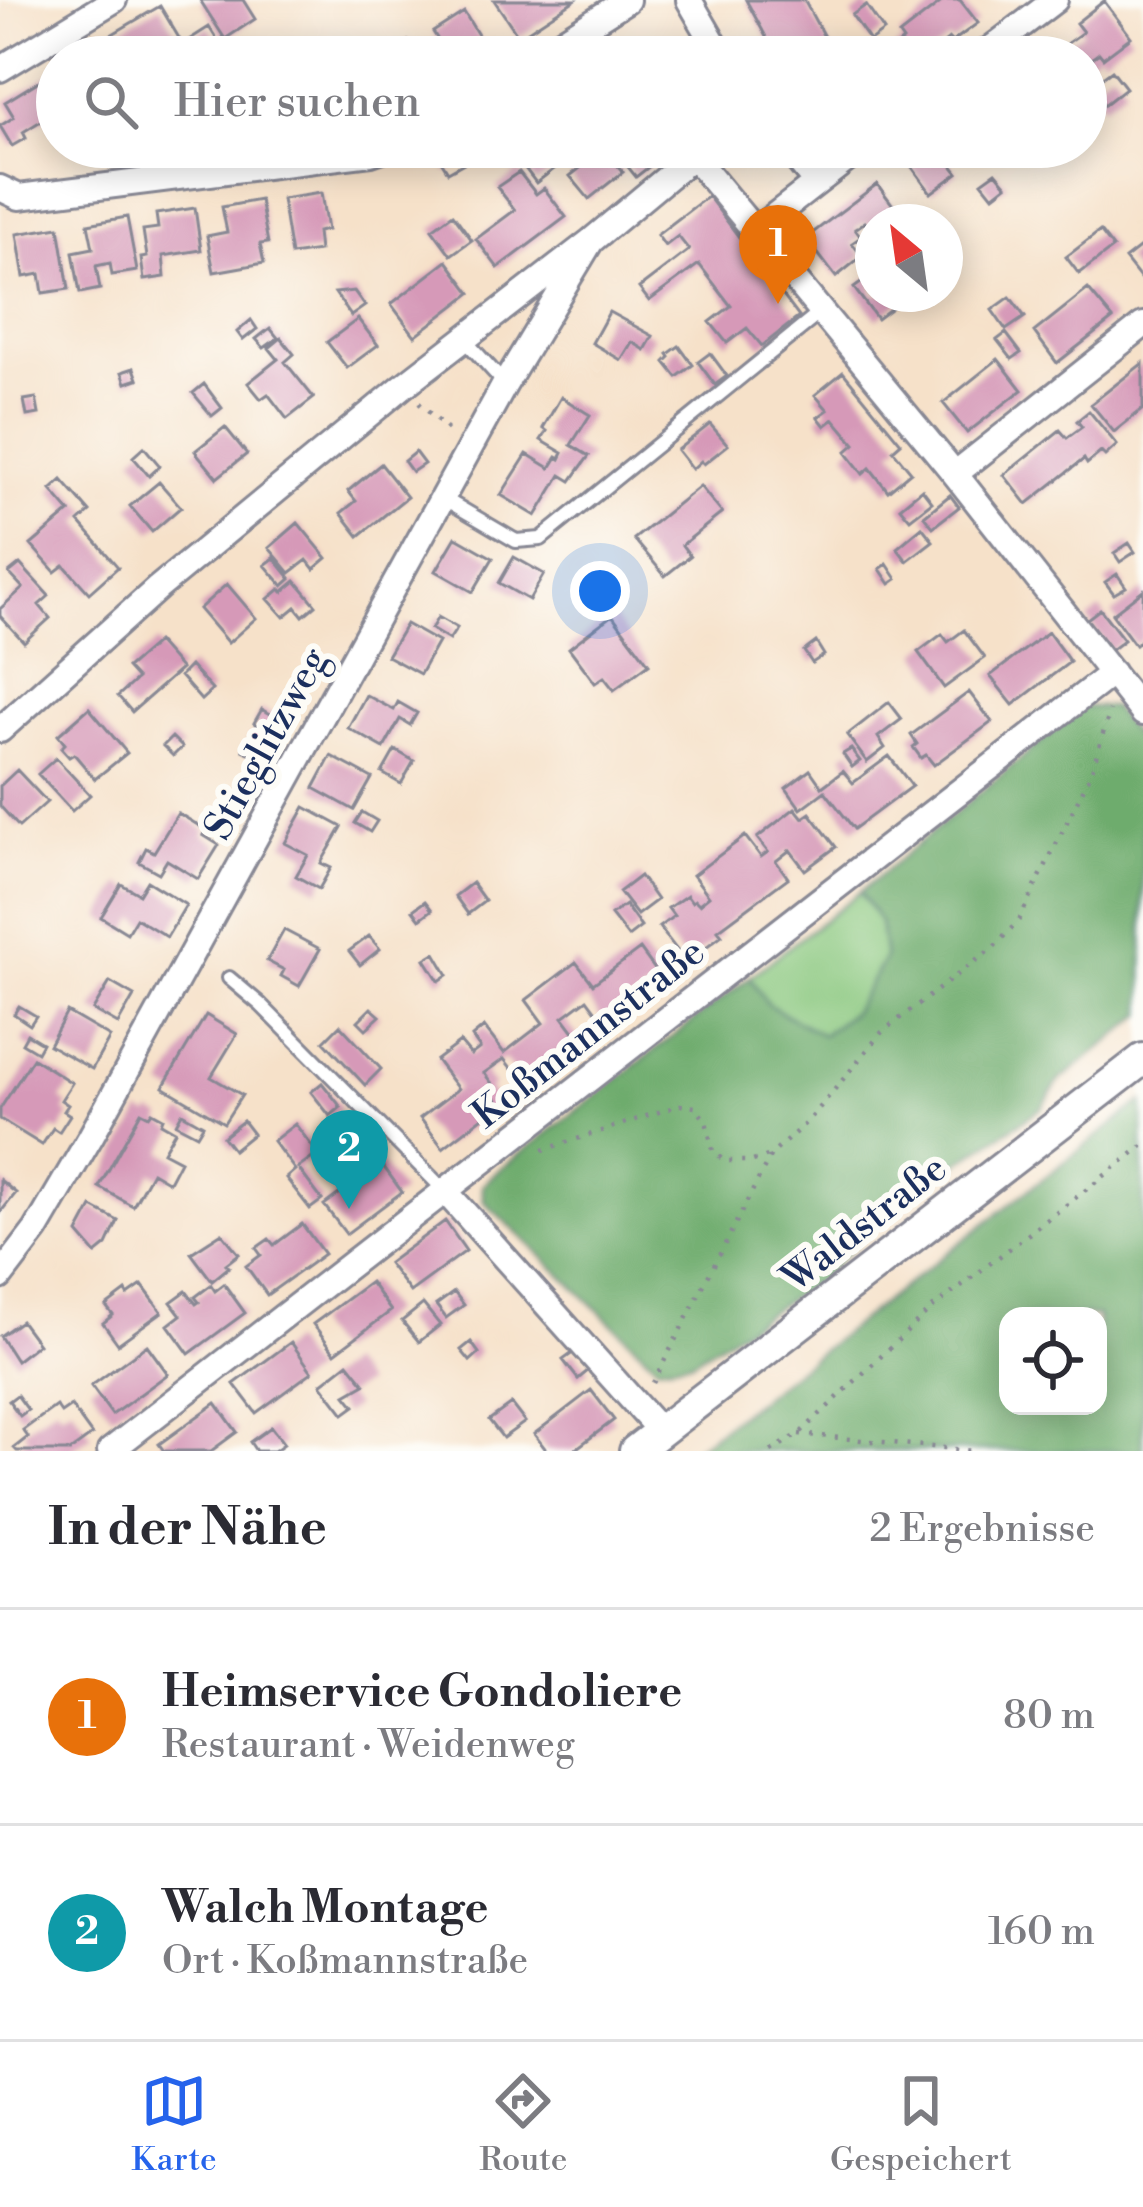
<!DOCTYPE html>
<html lang="de">
<head>
<meta charset="utf-8">
<style>
	:root { --surface:#fff; --page:#f7f7f7; --text:#2b2b33; --muted:#7c7c81; --line:#e1e1e2; --accent:#2563eb }
	body { margin:0; font-family:"Libre Bodoni",serif; background:var(--page); color:var(--text) }
	.controls { position:absolute; right:36px; bottom:36px; display:grid; overflow:hidden; border-radius:24px; box-shadow:0 6px 30px #0003 }
	.controls button { width:108px; height:108px; display:grid; place-items:center; padding:0; border:0; border-bottom:3px solid var(--line); background:var(--surface); color:var(--text); font:60px sans-serif }
	.compass { position:absolute; left:855px; top:204px; width:108px; height:108px; border-radius:50%; background:var(--surface); box-shadow:0 6px 30px #0003; rotate:331deg }
	.you { position:absolute; left:600px; top:591px; width:42px; height:42px; margin:-30px; border:9px solid #fff; border-radius:50%; background:#1a73e8; box-shadow:0 0 0 18px #1a73e833 }
	.badge { display:grid; place-items:center; width:78px; height:78px; border-radius:50%; background:var(--accent); color:#fff; font-size:39px; font-weight:700 }
	.pin { position:absolute; translate:-50% -99px; filter:drop-shadow(0 3px 6px #0008) }
	.pin::after { content:''; position:absolute; top:63px; width:42px; height:36px; background:inherit; clip-path:polygon(0 0,100% 0,50% 100%) }
	.list { margin:0; padding:0; list-style:none }
	h2 { display:flex; justify-content:space-between; align-items:center; height:156px; margin:0; padding:0 48px; font-size:51px }
	h2 small { font-size:39px; font-weight:400; color:var(--muted) }
	.list li { display:grid; grid-template-columns:78px 1fr auto; gap:36px; align-items:center; box-sizing:border-box; height:216px; padding:0 48px; border-top:3px solid var(--line) }
	.list b { display:block; font-size:45px; white-space:nowrap }
	.list p { margin:0; font-size:39px; white-space:nowrap; color:var(--muted) }
	.list em { font-size:39px; font-style:normal; color:var(--muted) }
	.icon { flex:none; width:66px; height:66px; fill:none; stroke:currentColor; stroke-width:2; stroke-linecap:round; stroke-linejoin:round }
	.map { position:relative; flex:none; width:1143px; height:1451px; overflow:hidden }
	.search { position:absolute; background:var(--surface); box-shadow:0 6px 30px #0003; left:36px; right:36px; top:36px; height:132px; display:flex; align-items:center; gap:30px; box-sizing:border-box; padding:0 42px; border-radius:66px; color:var(--muted); font-size:45px }
	.sheet { height:588px; background:var(--surface) }
	nav { display:flex; justify-content:space-around; align-items:center; box-sizing:border-box; height:168px; border-top:3px solid var(--line); background:var(--surface); font-size:33px; color:var(--muted) }
	nav a { display:grid; justify-items:center; gap:6px }
	nav .on { color:var(--accent) }
	.map>svg:first-child { display:block }
	.green { fill:#89c77e; stroke:#527b6e; stroke-width:3 }
	.forest { fill:#6eac6d; stroke:#446e66; stroke-width:3; fill-rule:evenodd }
	.building { fill:#d699b8 }
	.lines { fill:none; stroke-linecap:round; stroke-linejoin:round }
	.service-casing { stroke:#888894; stroke-width:18 }
	.minor-casing { stroke:#888894; stroke-width:30 }
	.tertiary-casing { stroke:#888894; stroke-width:36 }
	.path { stroke:#888894; stroke-width:4.5; stroke-dasharray:3 9; stroke-linecap:butt }
	.service { stroke:#fff; stroke-width:12 }
	.minor { stroke:#fff; stroke-width:24 }
	.tertiary { stroke:#fff; stroke-width:30 }
	.labels { text-anchor:middle; dominant-baseline:central; stroke-width:12; stroke-linejoin:round; paint-order:stroke }
	.street-label { font-size:39px; fill:#1b2f5e; stroke:#fdfcf7 }
</style>
</head>
<body>
<div class="map">
<svg width="1143" height="1451" viewBox="0 0 1143 1451">
	<rect width="100%" height="100%" fill="#fdfcf7"/>
	<filter id="ink" filterUnits="userSpaceOnUse"><feTurbulence type="fractalNoise" baseFrequency=".00833" numOctaves="2"/><feDisplacementMap in="SourceGraphic" scale="24" xChannelSelector="R" yChannelSelector="G"/><feConvolveMatrix kernelMatrix="1 2 1 2 8 2 1 2 1" color-interpolation-filters="sRGB"/></filter>
	<filter id="wash" filterUnits="userSpaceOnUse"><feTurbulence type="fractalNoise" baseFrequency=".004" numOctaves="4" result="noise"/><feDisplacementMap in="SourceGraphic" scale="48" xChannelSelector="R" yChannelSelector="G"/><feGaussianBlur stdDeviation="2.7" result="paint"/><feColorMatrix in="noise" values="0 0 0 0 0 0 0 0 0 0 0 0 0 0 0 0 0 1.4 0 .05"/><feComposite in="paint" operator="in"/></filter>
	<g filter="url(#wash)">
		<rect width="100%" height="100%" fill="#f6e1c9"/>
		<path class="green" d="M860 892 880 922 885 958 853 1012 822 1035 767 1004 750 977Z"/>
		<path class="forest" d="M1083 707H1112L1143 747V1015L1059 1081 1042 1108 905 1198 818 1281 692 1361 657 1366 484 1201 482 1186 494 1174 750 977 767 1004 822 1035 853 1012 885 958 880 922 860 892Z
			M1143 1101V1451H692ZM1008 1316H1098V1406H1008Z"/>
		<g id="blocks">
			<path class="building" d="M200 0H243L255 19 225 39Z
				M494 0H575L519 37Z
				M746 0H804L835 57H777Z
				M944 0H960L978 23 952 42 949 39 926 57H901L894 48 903 41 899 35Z
				M1104 1 1131 37 1103 58 1099 53 1086 63V57H1075L1066 44 1083 32 1076 23Z
				M866 5 884 31 870 41 852 15Z
				M160 6 179 38 171 43 177 54 173 57H108L99 42Z
				M464 12 481 40 454 57H449L433 32Z
				M209 27 228 57H192L184 43Z
				M408 41 420 57H387Z
				M57 70V111L23 132 26 138 12 146 0 126 14 117 5 102Z
				M1112 70 1126 88 1104 105 1090 86Z
				M446 147H455L464 163 448 172 436 153Z
				M509 147H550L562 163 536 183Z
				M612 147H666L669 151 636 177Z
				M921 147H938L958 173 931 193 906 159Z
				M604 149 623 172 589 199 570 176Z
				M519 172 536 194 544 188 566 217 498 268 476 239 515 210 497 187Z
				M996 172 1007 185 993 196 982 182Z
				M877 184 902 217 896 222H873V233L865 222 855 229 861 237 852 243 862 256 836 277 806 238Z
				M321 193 327 230 317 232 319 251 291 255 282 199Z
				M708 196 799 317 762 346 747 328 727 343 710 322 731 306 699 264 649 301 639 288 689 250 678 236 665 246 657 235Z
				M260 200 268 243 260 244 264 263 214 272 207 236 227 232 222 207Z
				M195 208 201 250 163 256 165 277 144 280 141 258 147 257 143 230 158 228 156 214Z
				M453 214 472 240 451 255 432 229Z
				M127 217 137 271 112 275 110 263 96 266 100 289 80 293 73 252 93 248 88 224Z
				M59 227 69 289 43 293 40 274 24 277 17 234Z
				M1100 231 1113 248 1079 274 1066 257Z
				M1143 245V282L1125 259Z
				M447 261 471 293 415 336 391 304Z
				M873 274V294H903L906 297 877 319 854 288Z
				M1088 289 1113 319 1057 363 1034 332Z
				M354 291 365 306 351 316 335 293Z
				M1010 297 1025 317 1006 330 992 310Z
				M609 312 653 336 645 350 632 342 621 360 592 343Z
				M358 319 378 345 347 368 327 342Z
				M251 320 257 329 243 340 237 332Z
				M270 328 278 338 264 348 256 339Z
				M1006 333 1021 353 1012 359 997 340Z
				M281 338 294 354 285 362 314 398 287 419 268 394 261 399 248 383 278 359 269 348Z
				M679 346 693 365 677 377 665 362 670 357 668 354Z
				M710 353 727 376 715 385 698 362Z
				M998 359 1022 390 967 433 943 403Z
				M1143 363V409L1114 432 1091 404Z
				M134 368 138 379 126 383 122 372Z
				M843 372 901 443 893 450 911 472 888 491 870 468 863 474 846 452 855 444 834 419 825 426 818 417 828 410 815 395Z
				M204 384 222 408 212 416 193 393Z
				M561 397 590 415 571 445 589 456 571 481 561 475 536 516 501 495 527 454 550 468 557 457 560 459 563 453 541 440 547 431 543 428Z
				M36 398 39 414 27 416 24 400Z
				M1089 411 1117 445 1105 456 1101 452 1087 464 1084 459 1027 504 1004 475 1060 430 1067 438 1082 427 1077 421Z
				M710 424 728 445 704 464 701 461 692 469 677 450Z
				M225 427 247 454 217 478 195 451Z
				M144 447 160 466 149 476 133 457Z
				M415 452 424 464 412 472 404 461Z
				M381 464 407 497 359 536 341 513 356 501 348 491Z
				M62 480 90 512 79 522 118 567 89 593 64 565 55 572 31 545 70 512 51 490Z
				M159 482 181 507 152 532 130 506Z
				M700 486 722 513 682 545 690 556 665 576 634 539Z
				M922 489 932 502 910 519 900 507Z
				M950 495 959 507 933 527 924 516Z
				M298 523 327 558 314 569 307 560 290 573 269 548Z
				M922 527 933 541 907 561 897 548Z
				M456 537 493 558 473 592 436 571Z
				M1129 543 1135 552 1120 562 1114 553Z
				M514 557 544 574 529 600 499 583Z
				M274 558 291 579 283 586 265 565Z
				M20 564 49 596 39 605 50 618 24 642 0 616V609L23 588 9 573Z
				M887 564 897 579 890 584 880 569Z
				M1117 574 1126 587 1114 594 1105 582Z
				M296 581 316 605 303 616 296 607 284 617 268 599 280 589 283 592Z
				M227 584 256 618 228 643 199 609Z
				M1143 590V638L1135 645 1112 614Z
				M1100 609 1124 640 1111 650 1087 619Z
				M612 615 649 664 614 690 604 677 595 683 569 648Z
				M438 617 457 628 449 640 431 629Z
				M406 624 438 642 420 674 387 656Z
				M964 630 985 658 944 688 918 652 942 634 948 642Z
				M1048 632 1070 662 1013 705 990 676Z
				M157 642 181 669 132 712 118 696 137 679 127 668Z
				M816 642 824 655 812 663 804 651Z
				M190 666 212 690 201 700 180 676Z
				M969 692 992 722 934 765 926 755 921 758 913 747 917 744 911 735Z
				M366 695 394 710 398 702 417 713 410 725 400 719 384 748 348 728Z
				M889 702 902 719 878 737 885 748 867 762 847 735Z
				M89 708 127 753 95 779 74 754 69 757 61 748 65 744 58 735Z
				M262 709 286 723 277 737 254 723Z
				M253 732 272 742 261 760 243 750Z
				M172 737 182 747 173 756 163 746Z
				M851 749 860 761 852 767 843 754Z
				M395 750 414 761 401 784 382 773Z
				M331 756 372 778 354 810 314 788Z
				M889 756 912 786 854 829 825 791 801 809 786 788 810 770 822 787 843 771 853 783Z
				M56 758 90 795 72 811 38 774Z
				M17 770 47 802 19 827 0 806V786Z
				M305 807 342 827 321 863 331 868 319 889 296 876 308 855 285 843Z
				M795 808 803 818 810 813 836 847 805 870 790 850 776 861 788 878 718 930 722 935 686 962 659 927 674 916 668 908 687 895 692 902 695 900 699 904 709 896 693 875 745 836 761 857 768 852 757 838Z
				M362 812 377 821 370 832 355 823Z
				M178 813 206 830 203 835 219 845 198 879 167 860 159 873 139 862 146 848 154 852Z
				M640 876 657 900 637 915 619 892Z
				M147 881 186 905 167 937 136 918 127 933 101 917 121 884 139 894Z
				M472 883 485 901 468 914 455 896Z
				M425 901 432 910 420 919 413 910Z
				M625 905 641 927 628 937 611 915Z
				M284 930 320 949 299 986 281 976 284 970 267 961Z
				M369 936 380 949 360 965 349 951Z
				M640 949 662 979 604 1022 587 999 563 1017 581 1041 524 1084 504 1059 484 1073 494 1086 489 1089 500 1104 443 1148 420 1118 458 1089 436 1060 460 1042 471 1055 480 1048 472 1037 484 1027 504 1053 543 1023 526 1000 576 962 593 984Z
				M435 953 448 975 439 981 425 959Z
				M110 982 134 996 118 1024 93 1010Z
				M19 1006 36 1016 30 1025 14 1014Z
				M371 1008 380 1016 366 1029 358 1021Z
				M67 1012 110 1037 92 1069 49 1045Z
				M206 1015 237 1034 211 1077 242 1095 224 1123 163 1087Z
				M340 1025 381 1069 365 1085 324 1041Z
				M27 1034 42 1043 37 1052 22 1043Z
				M33 1058 72 1083 61 1100 68 1105 64 1111 70 1115 59 1132 53 1128 42 1145 0 1119V1109Z
				M322 1083 341 1107 330 1116 311 1092Z
				M141 1112 149 1116 152 1112 163 1118 161 1123 175 1131 163 1152 180 1161 169 1182 152 1172 133 1206 99 1187Z
				M182 1113 203 1125 197 1135 176 1124Z
				M243 1121 253 1134 233 1150 223 1137Z
				M295 1124 318 1154 298 1168 322 1200 310 1209 286 1178 295 1170 273 1141Z
				M381 1163 402 1192 346 1234 324 1205Z
				M0 1180 16 1193 0 1213Z
				M92 1207 118 1221 107 1245 96 1254 78 1233Z
				M445 1221 466 1251 410 1292 388 1263Z
				M302 1224 324 1254 267 1295 246 1266 261 1255 256 1248 269 1239 274 1245Z
				M222 1233 239 1254 226 1264 229 1267 212 1281 191 1253Z
				M370 1282 391 1311 335 1353 313 1324Z
				M224 1284 245 1313 189 1354 168 1325 181 1315 171 1302 186 1291 196 1304 199 1302 195 1297 211 1285 215 1291Z
				M142 1285 162 1312 118 1344 103 1323 113 1315 106 1306 126 1291 128 1295Z
				M454 1292 464 1305 446 1318 436 1305Z
				M423 1304 440 1325 419 1342 402 1321Z
				M21 1321 38 1344 16 1361 0 1336Z
				M291 1342 312 1372 256 1413 234 1384Z
				M471 1342 479 1353 470 1361 461 1350Z
				M147 1345 168 1374 112 1415 91 1386Z
				M574 1352 589 1370 578 1379 563 1360Z
				M348 1363 365 1384 346 1395 355 1406 344 1414 321 1384Z
				M591 1390 614 1420 573 1451H547L534 1434Z
				M17 1395 28 1410 20 1416 9 1401Z
				M216 1403 237 1432 211 1451H164L159 1444Z
				M511 1404 525 1422 503 1438 489 1420Z
				M56 1406 61 1413 71 1406 92 1435 70 1451H17L14 1448 28 1437 23 1430Z
				M271 1427 284 1444 274 1451H256L250 1442Z"/>
		</g>
	</g>
	<g filter="url(#ink)">
		<use href="#blocks" fill-opacity="0" stroke="#888894" stroke-width="3"/>
		<g class="lines">
			<defs>
				<path id="service" d="M464 339 505 384
					M443 498 516 541 541 539 821 312
					M229 978 261 1005 445 1191"/>
				<path id="minor" d="M689 0 722 57
					M537 57 627 0
					M980 57 1055 0
					M0 69 114 0
					M787 147 816 183
					M693 156 955 474 1143 713
					M0 188 19 197 371 153 388 147
					M756 230 863 147
					M955 474 1143 325
					M0 730 158 588 402 387 591 241 704 147
					M445 1191 660 1431
					M0 1277 36 1230 90 1138 505 384 591 241
					M110 1451 1112 673"/>
				<path id="tertiary" d="M635 1451 1143 1059"/>
			</defs>
			<use href="#service" class="service-casing"/>
			<use href="#minor" class="minor-casing"/>
			<use href="#tertiary" class="tertiary-casing"/>
			<path class="path" d="M419 403 450 432
				M543 1150 680 1105 695 1107 706 1121 713 1151 724 1161H753L771 1155
				M653 1383 771 1155 811 1118 882 1032 994 947 1019 920 1091 773 1110 711
				M799 1434 975 1451
				M771 1451 799 1434 931 1309 1143 1146"/>
			<use href="#service" class="service"/>
			<use href="#minor" class="minor"/>
			<use href="#tertiary" class="tertiary"/>
		</g>
	</g>
	<g class="labels">
		<g class="street-label">
			<text transform="translate(267 744) rotate(-61)">Stieglitzweg</text>
			<text transform="translate(589 1034) rotate(-38)">Koßmannstraße</text>
			<text transform="translate(865 1224) rotate(-38)">Waldstraße</text>
		</g>
	</g>
</svg>
<div class="controls">
<button><svg class="icon" aria-label="locate" viewBox="0 0 24 24"><circle cx="12" cy="12" r="6"/><path d="M12 2v4M12 18v4M2 12h4M18 12h4"/></svg></button>
</div>
<svg class="compass" viewBox="-18 -18 36 36"><path d="M0-13l5 13h-10z" fill="#e53935"/><path d="M0 13l5-13h-10z" fill="#7c7c81"/></svg>
<div class="you"></div>
<div class="pin badge" style="left:778px;top:304px;background:#e8710a">1</div>
<div class="pin badge" style="left:349px;top:1209px;background:#0f9aa8">2</div>
<div class="search"><svg class="icon" aria-label="search" viewBox="0 0 24 24"><circle cx="10" cy="10" r="6"/><path d="M15 15l6 6"/></svg>Hier suchen</div>
</div>
<section class="sheet">
<h2>In der Nähe<small>2 Ergebnisse</small></h2>
<ul class="list">
<li><span class="badge" style="background:#e8710a">1</span><div><b>Heimservice Gondoliere</b><p>Restaurant · Weidenweg</p></div><em>80 m</em></li>
<li><span class="badge" style="background:#0f9aa8">2</span><div><b>Walch Montage</b><p>Ort · Koßmannstraße</p></div><em>160 m</em></li>
</ul>
</section>
<nav>
<a class="on"><svg class="icon" aria-label="map" viewBox="0 0 24 24"><path d="M3 6l6-2 6 2 6-2v14l-6 2-6-2-6 2zM9 4v14M15 6v14"/></svg>Karte</a>
<a><svg class="icon" aria-label="directions" viewBox="0 0 24 24"><path d="M12 3l9 9-9 9-9-9zM9 14v-3h6M13 9l2 2-2 2"/></svg>Route</a>
<a><svg class="icon" aria-label="saved" viewBox="0 0 24 24"><path d="M7 4h10v16l-5-4-5 4z"/></svg>Gespeichert</a>
</nav>
</body>
</html>
